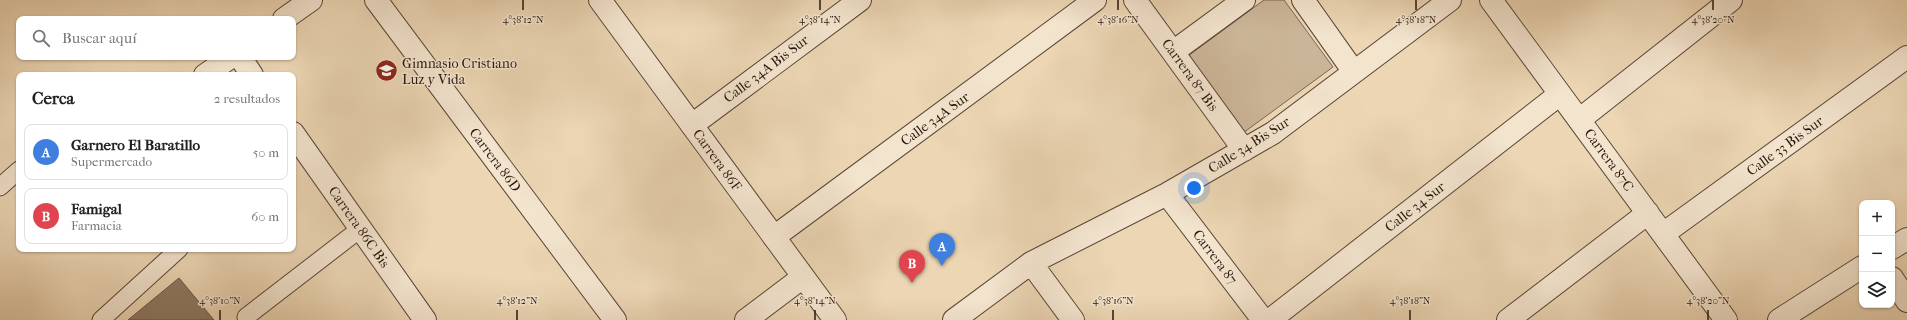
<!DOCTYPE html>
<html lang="es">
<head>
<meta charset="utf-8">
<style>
	:root { --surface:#fff; --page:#f6f6f6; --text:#222; --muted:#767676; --line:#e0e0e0; --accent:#8f2418 }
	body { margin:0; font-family:"IM FELL French Canon",serif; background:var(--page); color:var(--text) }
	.controls { position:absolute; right:12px; bottom:12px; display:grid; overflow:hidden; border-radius:8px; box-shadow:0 1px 3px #0004 }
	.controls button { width:36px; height:36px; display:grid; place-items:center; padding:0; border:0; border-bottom:1px solid var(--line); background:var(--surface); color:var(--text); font:20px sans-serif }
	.you { position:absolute; left:1194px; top:188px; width:14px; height:14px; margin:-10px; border:3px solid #fff; border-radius:50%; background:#1a73e8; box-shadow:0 0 0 6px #1a73e833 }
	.badge { display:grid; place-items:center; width:26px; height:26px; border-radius:50%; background:var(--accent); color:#fff; font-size:13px; font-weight:700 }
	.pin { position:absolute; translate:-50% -33px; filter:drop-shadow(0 1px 2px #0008) }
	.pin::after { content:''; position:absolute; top:21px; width:14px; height:12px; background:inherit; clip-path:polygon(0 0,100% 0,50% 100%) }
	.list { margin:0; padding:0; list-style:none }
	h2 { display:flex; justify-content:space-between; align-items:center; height:52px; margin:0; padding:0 16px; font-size:17px }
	h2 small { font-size:13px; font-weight:400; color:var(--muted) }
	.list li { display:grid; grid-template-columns:26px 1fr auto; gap:12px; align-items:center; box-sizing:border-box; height:56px; margin:0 8px 8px; padding:0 8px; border:1px solid var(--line); border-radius:8px }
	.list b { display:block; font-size:15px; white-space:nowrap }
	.list p { margin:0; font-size:13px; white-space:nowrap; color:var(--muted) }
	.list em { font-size:13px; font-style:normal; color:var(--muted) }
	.icon { flex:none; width:22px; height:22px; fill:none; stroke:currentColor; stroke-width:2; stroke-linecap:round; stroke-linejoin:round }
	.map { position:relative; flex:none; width:1907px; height:320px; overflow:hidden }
	.search { position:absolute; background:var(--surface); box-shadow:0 1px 3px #0004; left:16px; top:16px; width:280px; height:44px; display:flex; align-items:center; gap:10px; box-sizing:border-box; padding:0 14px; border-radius:8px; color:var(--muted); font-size:15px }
	.panel { position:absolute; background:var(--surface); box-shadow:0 1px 3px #0004; left:16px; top:72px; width:280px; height:180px; border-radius:8px }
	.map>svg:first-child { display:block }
	.green { fill:#cbb598; stroke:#7a6552 }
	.building { fill:#8e7964; stroke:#635546 }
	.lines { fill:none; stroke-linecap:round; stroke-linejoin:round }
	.service-casing { stroke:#594537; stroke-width:19 }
	.minor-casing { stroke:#594537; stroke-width:24 }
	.tertiary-casing { stroke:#594537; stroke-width:24 }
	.service { stroke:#f3e4ce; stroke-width:17 }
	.minor { stroke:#f3e4ce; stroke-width:22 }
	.tertiary { stroke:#f3e4ce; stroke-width:22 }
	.ticks { fill:none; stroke:#28150d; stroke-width:1.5 }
	.labels { text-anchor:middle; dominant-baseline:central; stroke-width:3; stroke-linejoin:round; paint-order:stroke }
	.poi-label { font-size:14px; fill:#28150d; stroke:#f3e4ce; text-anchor:start }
	.street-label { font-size:14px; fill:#28150d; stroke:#f3e4ce }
	.ticks-label { font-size:10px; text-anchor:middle; fill:#28150d; stroke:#f3e4ce; stroke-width:3; stroke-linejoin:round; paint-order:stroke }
</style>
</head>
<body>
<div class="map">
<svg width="1907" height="320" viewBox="0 0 1907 320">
	<rect width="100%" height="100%" fill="#ecd6b4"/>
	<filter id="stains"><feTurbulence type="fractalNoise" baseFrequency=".005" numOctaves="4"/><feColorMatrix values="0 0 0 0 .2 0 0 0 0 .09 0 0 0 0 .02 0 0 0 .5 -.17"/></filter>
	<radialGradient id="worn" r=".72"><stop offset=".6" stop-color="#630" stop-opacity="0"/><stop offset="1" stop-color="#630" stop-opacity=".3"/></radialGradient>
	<path class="green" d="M1264 0H1284L1333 67 1243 133 1188 56Z"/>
	<path class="building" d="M179 278 214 320H128Z"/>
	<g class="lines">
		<defs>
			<path id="service" d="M0 187 19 170
				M246 317 360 229
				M101 320 179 249"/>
			<path id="minor" d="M376 0 615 320
				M1135 0 1244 150
				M1303 0 1354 72
				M1491 0 1726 320
				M284 19 311 0
				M1173 52 1244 0
				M240 57 252 75
				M205 75 231 57
				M1579 120 1731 0
				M692 125 860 0
				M293 133 425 320
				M1167 194 1263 320
				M1663 234 1907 57
				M774 237 1095 0
				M1892 248 1907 239
				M1031 263 1073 320
				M1892 278 1907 301
				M746 320 803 277
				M954 320 1031 263 1167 194 1273 133 1450 0
				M1270 320 1560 94
				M1508 320 1648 213
				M1779 320 1862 267"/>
			<path id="tertiary" d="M600 0 835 320"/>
		</defs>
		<use href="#service" class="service-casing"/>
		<use href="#minor" class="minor-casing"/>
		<use href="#tertiary" class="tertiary-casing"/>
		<use href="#service" class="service"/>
		<use href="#minor" class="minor"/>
		<use href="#tertiary" class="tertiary"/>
	</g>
	<path class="ticks" d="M523 10V0M820 10V0M1118 10V0M1416 10V0M1713 10V0M220 320V310M517 320V310M815 320V310M1113 320V310M1410 320V310M1708 320V310"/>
	<defs>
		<symbol id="school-disc" viewBox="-11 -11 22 22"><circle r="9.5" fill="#8f2418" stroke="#f3e4ce"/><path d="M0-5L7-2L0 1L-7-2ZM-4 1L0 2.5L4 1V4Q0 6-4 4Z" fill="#fff"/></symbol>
	</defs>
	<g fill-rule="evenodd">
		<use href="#school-disc" x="374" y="58" width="25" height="25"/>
	</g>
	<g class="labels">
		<g class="poi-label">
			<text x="402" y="63">Gimnasio Cristiano<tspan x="402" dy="16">Luz y Vida</tspan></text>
		</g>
		<g class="street-label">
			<text transform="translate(766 69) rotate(-37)">Calle 34A Bis Sur</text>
			<text transform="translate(1190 75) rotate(54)">Carrera 87 Bis</text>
			<text transform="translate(935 119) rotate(-36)">Calle 34A Sur</text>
			<text transform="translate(1249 145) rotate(-32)">Calle 34 Bis Sur</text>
			<text transform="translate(1785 146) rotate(-36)">Calle 33 Bis Sur</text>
			<text transform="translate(495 160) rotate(53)">Carrera 86D</text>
			<text transform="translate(717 160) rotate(54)">Carrera 86F</text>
			<text transform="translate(1609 160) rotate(54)">Carrera 87C</text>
			<text transform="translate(1415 207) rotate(-38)">Calle 34 Sur</text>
			<text transform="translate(359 227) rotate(55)">Carrera 86C Bis</text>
			<text transform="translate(1215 257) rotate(53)">Carrera 87</text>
		</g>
	</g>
	<g class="ticks-label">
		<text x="523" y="23">4°38'12"N</text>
		<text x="820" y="23">4°38'14"N</text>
		<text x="1118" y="23">4°38'16"N</text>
		<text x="1416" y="23">4°38'18"N</text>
		<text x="1713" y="23">4°38'20"N</text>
		<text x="220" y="304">4°38'10"N</text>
		<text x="517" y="304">4°38'12"N</text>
		<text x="815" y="304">4°38'14"N</text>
		<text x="1113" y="304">4°38'16"N</text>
		<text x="1410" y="304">4°38'18"N</text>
		<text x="1708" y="304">4°38'20"N</text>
	</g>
	<rect width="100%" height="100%" filter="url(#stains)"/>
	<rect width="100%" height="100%" fill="url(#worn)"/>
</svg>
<div class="controls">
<button>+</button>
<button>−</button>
<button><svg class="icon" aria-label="layers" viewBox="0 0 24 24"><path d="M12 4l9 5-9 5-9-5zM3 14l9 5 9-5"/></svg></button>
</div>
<div class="you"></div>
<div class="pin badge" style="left:942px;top:266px;background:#3f7fe0">A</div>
<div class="pin badge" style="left:912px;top:283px;background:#e0444e">B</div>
<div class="search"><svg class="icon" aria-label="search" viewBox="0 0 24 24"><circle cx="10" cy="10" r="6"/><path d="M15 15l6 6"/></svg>Buscar aquí</div>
<section class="panel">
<h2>Cerca<small>2 resultados</small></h2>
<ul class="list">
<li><span class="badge" style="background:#3f7fe0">A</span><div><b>Garnero El Baratillo</b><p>Supermercado</p></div><em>50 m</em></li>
<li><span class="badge" style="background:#e0444e">B</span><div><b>Famigal</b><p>Farmacia</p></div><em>60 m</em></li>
</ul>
</section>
</div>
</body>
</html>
